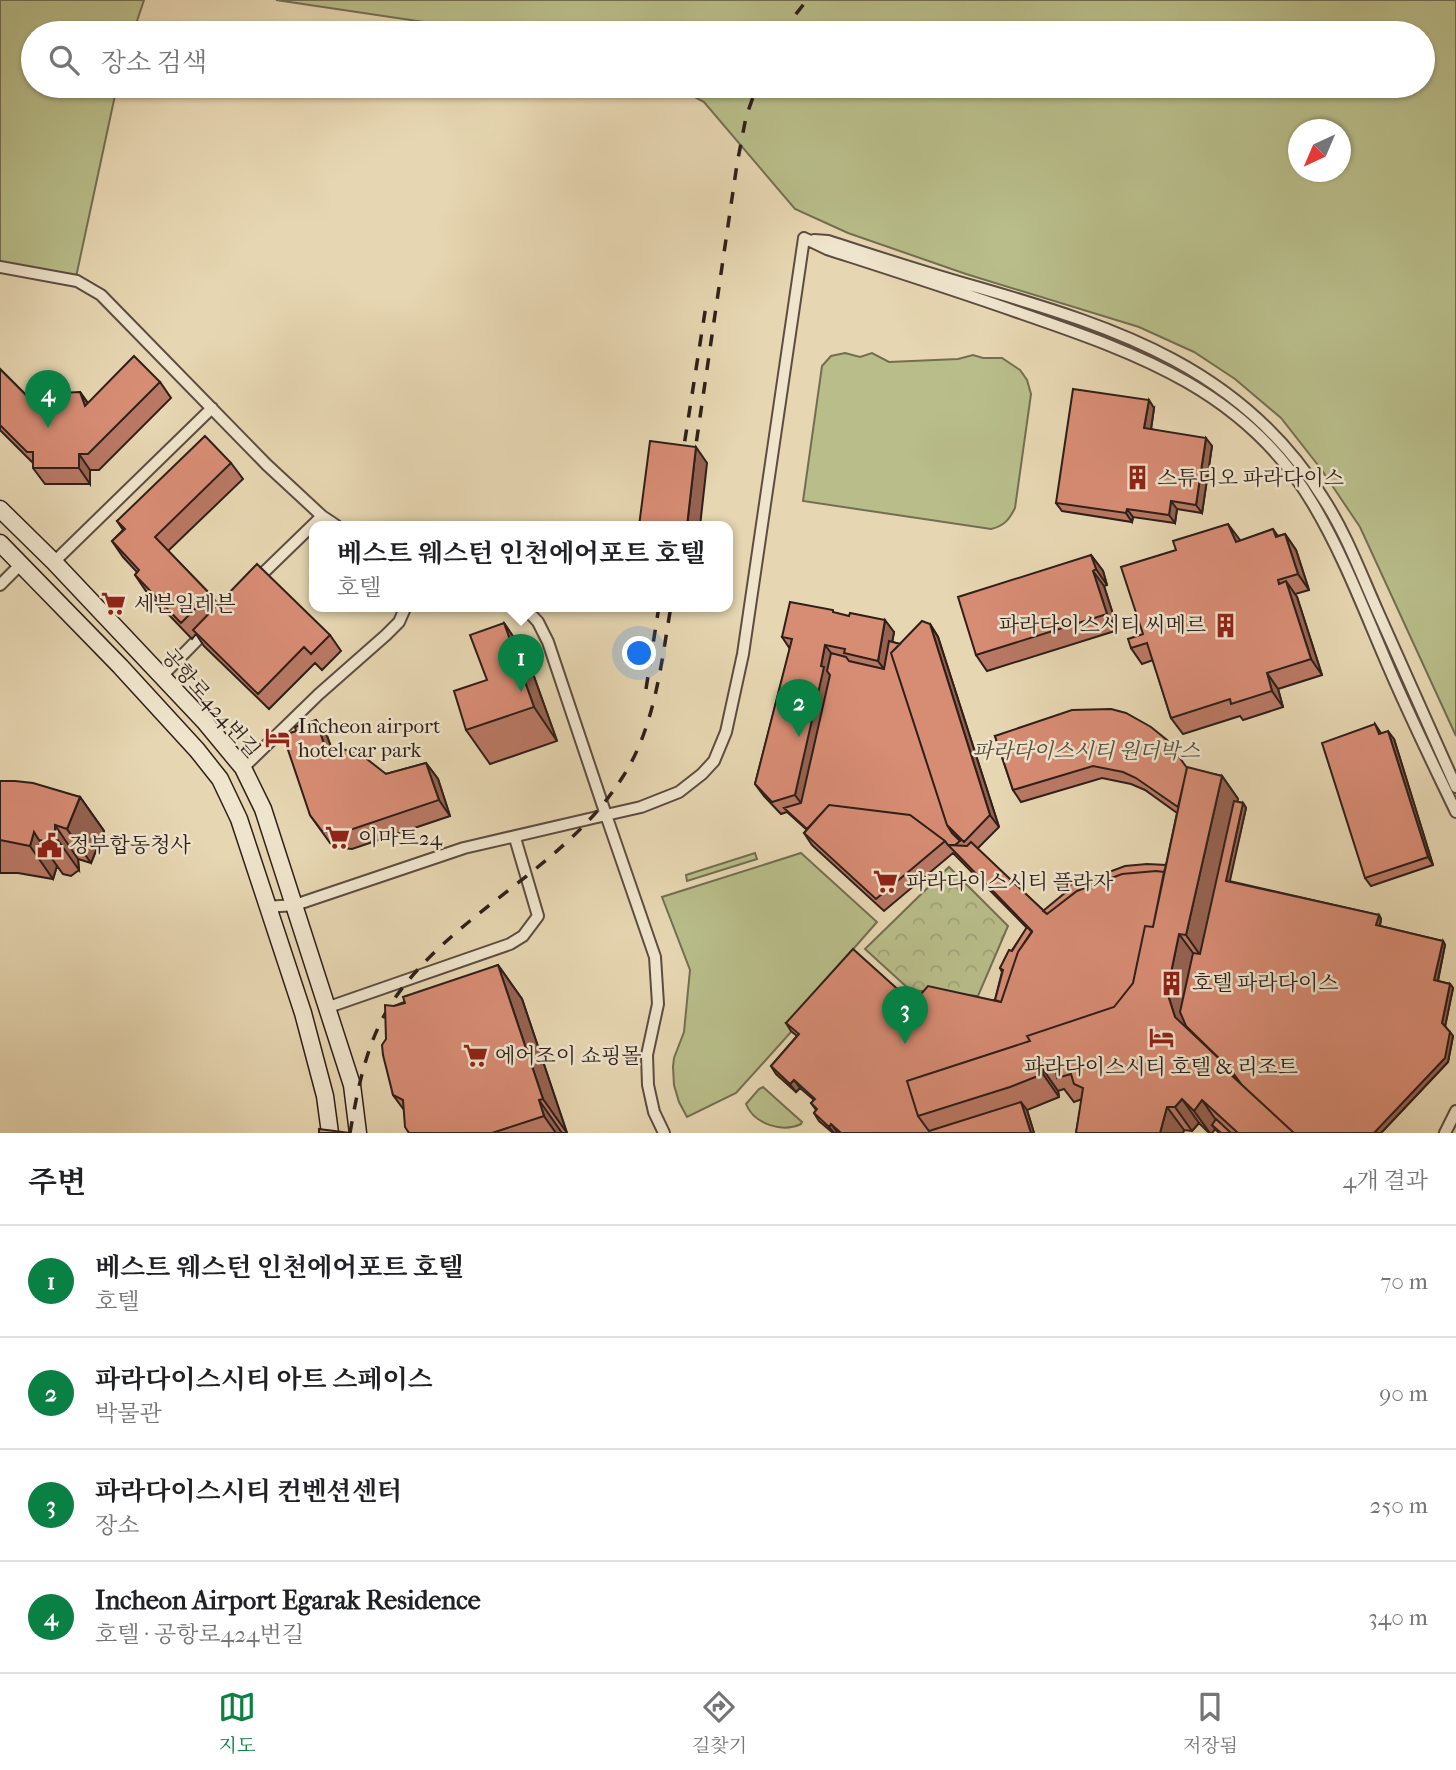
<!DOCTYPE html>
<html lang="ko">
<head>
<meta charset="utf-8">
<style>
	:root { --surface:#fff; --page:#f6f6f6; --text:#202124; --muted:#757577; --line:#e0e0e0; --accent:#0b8043 }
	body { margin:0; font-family:"IM FELL French Canon","Noto Serif KR",serif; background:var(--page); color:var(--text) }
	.compass { position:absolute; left:1288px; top:119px; width:63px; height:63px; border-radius:50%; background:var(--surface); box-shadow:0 2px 5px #0004; rotate:224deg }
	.you { position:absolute; left:640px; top:654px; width:24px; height:24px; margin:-18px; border:5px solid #fff; border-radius:50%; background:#1a73e8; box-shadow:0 0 0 10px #1a73e833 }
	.badge { display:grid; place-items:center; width:46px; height:46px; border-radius:50%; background:var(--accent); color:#fff; font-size:23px; font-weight:700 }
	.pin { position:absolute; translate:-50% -58px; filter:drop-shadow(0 2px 4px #0008) }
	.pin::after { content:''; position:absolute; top:37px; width:24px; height:21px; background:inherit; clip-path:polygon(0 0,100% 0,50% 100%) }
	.popup { position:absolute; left:309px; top:521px; width:424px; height:91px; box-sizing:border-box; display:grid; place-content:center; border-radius:14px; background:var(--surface); filter:drop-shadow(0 2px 5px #0005); font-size:23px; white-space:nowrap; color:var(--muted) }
	.popup b { font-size:26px; color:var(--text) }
	.popup::after { content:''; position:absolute; left:50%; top:100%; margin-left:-14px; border:14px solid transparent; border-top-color:var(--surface) }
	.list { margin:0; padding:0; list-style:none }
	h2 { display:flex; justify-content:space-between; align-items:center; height:91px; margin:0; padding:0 28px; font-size:30px }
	h2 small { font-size:23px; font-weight:400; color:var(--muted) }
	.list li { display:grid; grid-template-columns:46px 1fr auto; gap:21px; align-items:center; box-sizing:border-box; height:112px; padding:0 28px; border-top:2px solid var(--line) }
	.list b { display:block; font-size:26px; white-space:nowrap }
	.list p { margin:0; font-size:23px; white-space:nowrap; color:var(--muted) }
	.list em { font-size:23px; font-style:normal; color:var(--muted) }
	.icon { flex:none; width:38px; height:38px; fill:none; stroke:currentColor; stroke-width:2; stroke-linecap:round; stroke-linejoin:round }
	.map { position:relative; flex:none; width:1456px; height:1133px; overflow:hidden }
	.search { position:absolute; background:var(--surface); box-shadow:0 2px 5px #0004; left:21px; right:21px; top:21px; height:77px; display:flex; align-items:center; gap:18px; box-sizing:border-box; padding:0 24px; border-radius:38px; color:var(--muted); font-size:26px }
	.sheet { height:539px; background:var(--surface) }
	nav { display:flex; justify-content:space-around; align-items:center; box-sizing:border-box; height:98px; border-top:2px solid var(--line); background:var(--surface); font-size:19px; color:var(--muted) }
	nav a { display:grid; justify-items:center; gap:4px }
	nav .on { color:var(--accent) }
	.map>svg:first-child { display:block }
	.grass { fill:#b8bd89; stroke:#736e52; stroke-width:2; fill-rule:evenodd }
	.forest { fill:url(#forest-crowns); stroke:#736e52; stroke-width:2 }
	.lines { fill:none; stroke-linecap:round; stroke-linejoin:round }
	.street-casing { stroke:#5c4d40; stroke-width:14 }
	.secondary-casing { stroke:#2e1f1a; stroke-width:19 }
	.street { stroke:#efe4cc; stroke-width:10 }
	.secondary { stroke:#efe4cc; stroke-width:16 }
	.rail { stroke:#2e1f1a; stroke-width:3.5; stroke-dasharray:12 12; stroke-linecap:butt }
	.wall { fill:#b97864; stroke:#2e1f1a; stroke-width:2 }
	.shaded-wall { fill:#966251; stroke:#2e1f1a; stroke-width:2 }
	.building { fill:#d78c74; stroke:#2e1f1a; stroke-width:2 }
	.labels { text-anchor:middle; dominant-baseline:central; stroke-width:5; stroke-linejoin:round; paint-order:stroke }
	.poi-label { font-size:21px; fill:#2e1f1a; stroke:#efe4cc; text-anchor:start }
	.street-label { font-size:21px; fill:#2e1f1a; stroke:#efe4cc }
	.park-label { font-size:21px; font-style:italic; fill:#574e3b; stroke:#efe4cc }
</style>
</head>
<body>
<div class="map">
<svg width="1456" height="1133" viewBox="0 0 1456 1133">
	<defs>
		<pattern id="forest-crowns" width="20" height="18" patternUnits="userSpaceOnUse" patternTransform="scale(1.75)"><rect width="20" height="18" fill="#b8bd89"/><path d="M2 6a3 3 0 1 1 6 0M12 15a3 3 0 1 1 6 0" fill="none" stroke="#9ea276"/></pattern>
	</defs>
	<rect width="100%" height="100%" fill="#e6d6b1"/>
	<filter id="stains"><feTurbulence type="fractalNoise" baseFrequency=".00286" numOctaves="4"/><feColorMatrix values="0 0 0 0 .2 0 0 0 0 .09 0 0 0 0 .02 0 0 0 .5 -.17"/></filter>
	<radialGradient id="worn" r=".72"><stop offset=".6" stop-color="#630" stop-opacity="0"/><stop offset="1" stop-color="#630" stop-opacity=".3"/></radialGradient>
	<path class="grass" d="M0 0H144L133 33H33V86H117L76 277 0 265Z
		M276 0H1456V736L1360 527 1321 469 1281 418 1235 379 1194 352 1139 327 966 274 848 233 795 209 704 102 675 86H1423V33H498ZM1298 130H1340V172H1298Z
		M845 353 860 357 872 353 889 362 958 359 973 355 983 358H1002L1020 370 1027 380 1031 394 1015 508C1009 520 1004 526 991 529L803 501 822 366 831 356Z
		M755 853 757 859 687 881 686 875Z
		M801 853 877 922 833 972 836 982 736 1093 687 1117 679 1102 674 1085 673 1067 674 1058 684 1032 690 970 662 897Z
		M763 1087 802 1122 801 1124C782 1133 754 1124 746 1104L759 1089Z"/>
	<path class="forest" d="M949 867 1008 926 978 996 910 990 865 949Z"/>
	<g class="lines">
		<defs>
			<path id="street" d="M804 238 827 249C892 270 958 291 1023 314 1139 354 1247 392 1313 504 1344 556 1365 613 1389 668 1410 717 1433 764 1456 812
				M814 240 828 241C878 257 929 274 980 288 1118 328 1243 369 1323 498 1346 533 1361 574 1378 612 1404 671 1430 729 1456 787
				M0 267 77 281 101 295 267 465 322 516 337 526
				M54 562 212 408
				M256 580 322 516
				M0 585 21 564
				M162 676 208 629
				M243 768 319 694 386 635 399 622 406 606
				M266 907 295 905 464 848 606 815 548 642 538 622 523 606
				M326 1008 510 944 523 936 538 916 515 838
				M664 1133 654 1112 648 1085 647 1055 658 1004 655 957 606 815 641 807 679 792 702 774 714 761 726 732 743 654 804 238
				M1445 1133 1456 1111"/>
			<path id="secondary" d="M0 509 54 562 204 721 243 768 263 809 352 1085 358 1133
				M0 543 120 666 197 750 220 779 239 819 303 1013 325 1096 330 1133"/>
		</defs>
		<use href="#street" class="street-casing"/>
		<use href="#secondary" class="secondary-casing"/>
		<use href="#street" class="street"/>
		<use href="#secondary" class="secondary"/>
		<path class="rail" d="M781 33 807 0
			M681 465 707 299
			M693 465 737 164 746 117 757 86
			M646 689 659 606
			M350 1133C358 1087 367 1038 395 998 456 911 565 868 622 778 655 728 661 664 671 606"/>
	</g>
	<path class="wall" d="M0 369 37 406 80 392 88 403 160 382 171 398 99 470H90V484H45L33 468V463L0 430Z
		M1154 408 1151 429 1212 446 1202 513 1177 509 1175 523 1133 517 1132 522 1062 511 1056 503Z
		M231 463 243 479 168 551 210 594 218 604 330 635 341 651 322 670 315 663 269 709 204 646 196 634 192 639 146 591 135 575 137 572 123 557 112 541 123 530 117 521Z
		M1273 529 1278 536 1285 534 1296 550 1309 590 1295 594 1297 597 1322 675 1278 689 1283 707 1243 720 1240 716 1183 734 1171 718 1153 660 1142 664 1131 648 1143 634 1240 541Z
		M1091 555 1103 571 1107 585 1104 586 1118 630 987 671 976 655Z
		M836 613 894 632 892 642 900 644 930 624 938 637 999 827 977 849 1044 911 1085 881 1166 865 1177 813 1145 790 1131 784 1102 778 1021 802 1013 790 995 736 1187 768 1222 776 1238 799 1237 802 1243 803 1246 808 1229 881 1379 915 1381 919 1380 926 1443 941 1445 945 1438 981 1450 984 1453 988 1445 1026 1453 1036 1448 1062 1381 1133H1219L1215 1129 1212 1133H1209L1199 1123 1192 1131 1184 1130 1183 1133H1076L1082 1099 1074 1102 1064 1089 1058 1091 1059 1097 1027 1110 1034 1133H833L819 1121 814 1113 816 1110 811 1103 814 1100 800 1088 796 1092 776 1074 771 1066 797 1036 791 1031 786 1023 913 1003 995 1000 1002 972 1000 968 1027 928 953 853 884 911 812 845 804 833 807 830 787 812 781 814 764 796 755 784 790 649 782 637Z
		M504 623 527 657 557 741 490 764 466 730 487 680Z
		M316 720 327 736 331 747 386 774 426 763 438 779 450 816 352 849 333 847 310 815 296 731Z
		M1375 724 1381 733 1394 739 1433 865 1371 886 1365 878Z
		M0 781 80 797 104 831 91 863 78 859 79 870 71 876 63 874 57 866 53 879 18 873H0Z
		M498 965 522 999 567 1133H409L404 1110 393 1095 386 1039 394 1006Z"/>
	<path class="shaded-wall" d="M80 392 91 408 85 406Z
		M1149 400 1154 408 1150 436 1144 428Z
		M1206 438 1212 446 1202 513 1196 505Z
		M696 447 707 463 700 526H687Z
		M79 454 90 470V484L79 468Z
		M1171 501 1177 509 1175 523 1169 515Z
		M1127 509 1133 517 1132 522 1126 513Z
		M1228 524 1240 540 1247 558 1236 542Z
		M1285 534 1296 550 1309 590 1298 574Z
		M1091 555 1103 571 1107 585 1096 569Z
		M1093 571 1104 586 1118 630 1107 614Z
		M1286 581 1297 597 1322 675 1311 659Z
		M885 620 894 632 887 673 878 661Z
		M504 623 527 657 557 741 534 707Z
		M930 624 938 637 999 827 990 815Z
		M825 645 834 657 804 807 795 795Z
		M1267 673 1278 689 1283 707 1272 691Z
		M316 720 327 736 337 763 325 747Z
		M1388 731 1394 739 1433 865 1428 857Z
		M426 763 438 779 450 816 439 800Z
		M1222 776 1238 799 1203 959 1186 935Z
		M80 797 104 831 91 863 67 829Z
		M1243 803 1246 808 1229 885 1226 881Z
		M55 825 78 859 79 870 55 836Z
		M34 832 57 866 53 879 30 846Z
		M1379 915 1381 919 1379 929 1376 925Z
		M1179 934 1196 957 1189 1036 1175 1017 1167 992Z
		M1443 941 1445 945 1437 984 1434 980Z
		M498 965 522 999 567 1133 543 1099Z
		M1450 984 1453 988 1445 1027 1442 1023Z
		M1450 1032 1453 1036 1448 1062 1381 1133H1374Z
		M1042 1068 1058 1091 1059 1097 1043 1074Z
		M1230 1069 1247 1092 1228 1072Z
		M794 1080 800 1088 796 1092 790 1084Z
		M1182 1099 1199 1123 1192 1131 1175 1107Z
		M539 1100 562 1133H556L544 1116Z
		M1202 1100 1218 1123 1212 1125 1215 1129 1212 1133H1210L1194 1111Z
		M1021 1102 1027 1110 1034 1133H1031Z
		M1167 1107 1184 1130 1183 1133H1160Z
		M831 1124 837 1132 836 1133H834L829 1127Z"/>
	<path class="building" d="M134 356 160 382 88 454H79V468H33V452H27L0 425V369L37 406V394L80 392 85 406Z
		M1073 389 1149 400 1144 428 1206 438 1196 505 1171 501 1169 515 1127 509 1126 513 1056 503Z
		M205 436 231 463 155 537 210 594 181 623 135 575 139 570 112 541 125 529 117 521Z
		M650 441 696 447 687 526H639Z
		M1228 524 1236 542 1273 529 1276 537 1285 534 1298 574 1278 580 1279 584 1286 581 1311 659 1267 673 1272 691 1231 704 1230 699 1171 718 1147 643 1131 648 1128 639 1143 634 1121 567 1176 550 1173 541Z
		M1091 555 1096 569 1093 571 1107 614 976 655 958 597Z
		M257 564 330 635 311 654 304 647 258 694 193 630Z
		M790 602 833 610V612L849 616 850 613 885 620 878 661 844 653 845 649 825 645 821 666 824 667 795 795 772 802 755 784 792 639 782 637Z
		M922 621 930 624 990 815 964 842 947 825 891 653Z
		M504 623 534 707 466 730 454 691 487 680 470 635Z
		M889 641 900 644 891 653 947 825 952 833 960 841 955 845H948L945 841 910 815 829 805 807 829 784 808 801 803 830 675 827 671 831 653 846 657 849 661 884 669Z
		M1111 709 1126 713 1151 727 1167 740 1187 768 1178 807 1136 778 1123 772 1093 766 1013 790 995 736 1072 710Z
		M316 720 325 747 340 748 363 756 386 774 426 763 439 800 341 833 322 831 310 815 284 738 288 736 287 734 296 731 295 727Z
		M1375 724 1379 734 1388 731 1428 857 1365 878 1322 743Z
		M1187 767 1222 776 1186 935 1179 934 1167 992 1175 1017 1230 1069 1228 1072 1294 1133H1238L1202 1100 1194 1111 1182 1099 1175 1107H1167L1160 1133H1076L1083 1088 1074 1084 1071 1074 1057 1078 1055 1063 1042 1068 1043 1074 1010 1087 918 1116 907 1081 1030 1041 1027 1036 1114 1007 1133 983 1145 926 1153 927Z
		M0 781H15L33 783 80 797 67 829 55 825V836L48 842 39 840 34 832 30 846 0 840Z
		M1234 801 1243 803 1226 881 1379 915 1376 925 1443 941 1434 980 1450 984 1442 1023 1450 1032 1445 1058 1374 1133H1294L1242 1085 1230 1069 1186 1026 1180 1012 1193 953 1200 954Z
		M829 805 910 815 945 841 876 899 804 833Z
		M971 842 1047 914 1077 891 1122 874 1156 871 1164 872 1153 927 1145 926 1133 983 1114 1007 1027 1036 1030 1041 907 1081 918 1116 929 1131 1021 1102 1031 1133H841L831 1124 829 1127 814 1113 817 1109 811 1103 815 1099 794 1080 790 1084 771 1066 799 1034 786 1023 853 949 913 1003 928 986 1001 1002 1018 952 1032 931 948 845 967 846Z
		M1147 864 1166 865 1164 872 1156 871 1122 874 1077 891 1047 914 1043 911 1066 892 1064 889 1082 878 1085 881 1125 866Z
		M1027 927 1032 932 1018 952 1001 1002 995 1000 1003 970 1000 968 1009 950 1012 951Z
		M498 965 543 1099 539 1100 544 1116 492 1133H409L405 1127 403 1100 393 1095 383 1055 382 1045 386 1039 385 1005 394 1006 405 1003 403 997Z
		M1216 1119 1231 1133H1221L1212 1125Z
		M319 1129 350 1133H319Z"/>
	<defs>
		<symbol id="building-bare" viewBox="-9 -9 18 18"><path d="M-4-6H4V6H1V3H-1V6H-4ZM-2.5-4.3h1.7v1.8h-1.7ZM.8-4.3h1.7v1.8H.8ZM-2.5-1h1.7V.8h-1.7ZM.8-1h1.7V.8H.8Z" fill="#8f2418" stroke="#efe4cc" stroke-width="2.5" paint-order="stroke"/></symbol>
		<symbol id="supermarket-bare" viewBox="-9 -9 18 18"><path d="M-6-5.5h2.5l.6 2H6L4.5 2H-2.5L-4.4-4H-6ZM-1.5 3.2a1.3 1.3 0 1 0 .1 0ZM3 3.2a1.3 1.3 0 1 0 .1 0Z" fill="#8f2418" stroke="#efe4cc" stroke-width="2.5" paint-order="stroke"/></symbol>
		<symbol id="hotel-bare" viewBox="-9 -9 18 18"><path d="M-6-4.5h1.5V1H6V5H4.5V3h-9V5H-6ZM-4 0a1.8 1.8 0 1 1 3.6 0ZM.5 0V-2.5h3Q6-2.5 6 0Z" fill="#8f2418" stroke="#efe4cc" stroke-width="2.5" paint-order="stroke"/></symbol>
		<symbol id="civic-bare" viewBox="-9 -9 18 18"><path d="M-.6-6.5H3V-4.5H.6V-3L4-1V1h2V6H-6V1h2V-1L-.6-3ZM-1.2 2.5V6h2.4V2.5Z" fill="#8f2418" stroke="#efe4cc" stroke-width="2.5" paint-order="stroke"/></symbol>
	</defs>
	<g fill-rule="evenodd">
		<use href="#building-bare" x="1120" y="460" width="35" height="35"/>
		<use href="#supermarket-bare" x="96" y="586" width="35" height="35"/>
		<use href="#building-bare" x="1208" y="608" width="35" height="35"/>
		<use href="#hotel-bare" x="260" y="720" width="35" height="35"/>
		<use href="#supermarket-bare" x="320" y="820" width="35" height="35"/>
		<use href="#civic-bare" x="32" y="828" width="35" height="35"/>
		<use href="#supermarket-bare" x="868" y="864" width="35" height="35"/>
		<use href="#building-bare" x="1154" y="966" width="35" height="35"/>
		<use href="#hotel-bare" x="1144" y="1020" width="35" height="35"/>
		<use href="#supermarket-bare" x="458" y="1038" width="35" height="35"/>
	</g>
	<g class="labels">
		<g class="poi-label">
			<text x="1157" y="478">스튜디오 파라다이스</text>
			<text x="134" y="604">세븐일레븐</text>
			<text x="1206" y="625" text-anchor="end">파라다이스시티 씨메르</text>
			<text x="298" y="726">Incheon airport<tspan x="298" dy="24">hotel car park</tspan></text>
			<text x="358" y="838">이마트24</text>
			<text x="69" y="845">정부합동청사</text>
			<text x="906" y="882">파라다이스시티 플라자</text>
			<text x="1192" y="983">호텔 파라다이스</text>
			<text x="495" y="1056">에어조이 쇼핑몰</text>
			<text x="1161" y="1067" text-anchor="middle">파라다이스시티 호텔 &amp; 리조트</text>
		</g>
		<g class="street-label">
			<text transform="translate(211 703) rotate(49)">공항로424번길</text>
		</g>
		<g class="park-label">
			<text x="1086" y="751">파라다이스시티 원더박스</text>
		</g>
	</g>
	<rect width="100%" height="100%" filter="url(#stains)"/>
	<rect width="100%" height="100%" fill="url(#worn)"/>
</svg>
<svg class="compass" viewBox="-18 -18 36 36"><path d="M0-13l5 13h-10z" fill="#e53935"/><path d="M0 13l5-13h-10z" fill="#757577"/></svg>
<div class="you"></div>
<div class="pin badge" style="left:521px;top:692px">1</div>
<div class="popup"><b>베스트 웨스턴 인천에어포트 호텔</b>호텔</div>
<div class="pin badge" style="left:799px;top:737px">2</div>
<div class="pin badge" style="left:905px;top:1044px">3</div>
<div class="pin badge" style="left:48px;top:428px">4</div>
<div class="search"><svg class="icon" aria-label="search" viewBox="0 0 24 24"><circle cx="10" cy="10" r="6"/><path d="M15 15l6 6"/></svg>장소 검색</div>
</div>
<section class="sheet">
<h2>주변<small>4개 결과</small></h2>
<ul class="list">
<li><span class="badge">1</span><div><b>베스트 웨스턴 인천에어포트 호텔</b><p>호텔</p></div><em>70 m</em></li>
<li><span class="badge">2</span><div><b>파라다이스시티 아트 스페이스</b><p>박물관</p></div><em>90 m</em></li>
<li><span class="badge">3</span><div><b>파라다이스시티 컨벤션센터</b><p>장소</p></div><em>250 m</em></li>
<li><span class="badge">4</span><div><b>Incheon Airport Egarak Residence</b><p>호텔 · 공항로424번길</p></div><em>340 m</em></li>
</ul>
</section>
<nav>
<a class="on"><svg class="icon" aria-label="map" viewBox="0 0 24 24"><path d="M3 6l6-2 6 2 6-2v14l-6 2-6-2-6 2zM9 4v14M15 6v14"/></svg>지도</a>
<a><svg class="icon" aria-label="directions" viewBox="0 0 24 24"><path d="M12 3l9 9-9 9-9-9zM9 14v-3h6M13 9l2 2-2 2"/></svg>길찾기</a>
<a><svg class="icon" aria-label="saved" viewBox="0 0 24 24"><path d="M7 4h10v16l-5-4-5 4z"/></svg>저장됨</a>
</nav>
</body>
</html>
